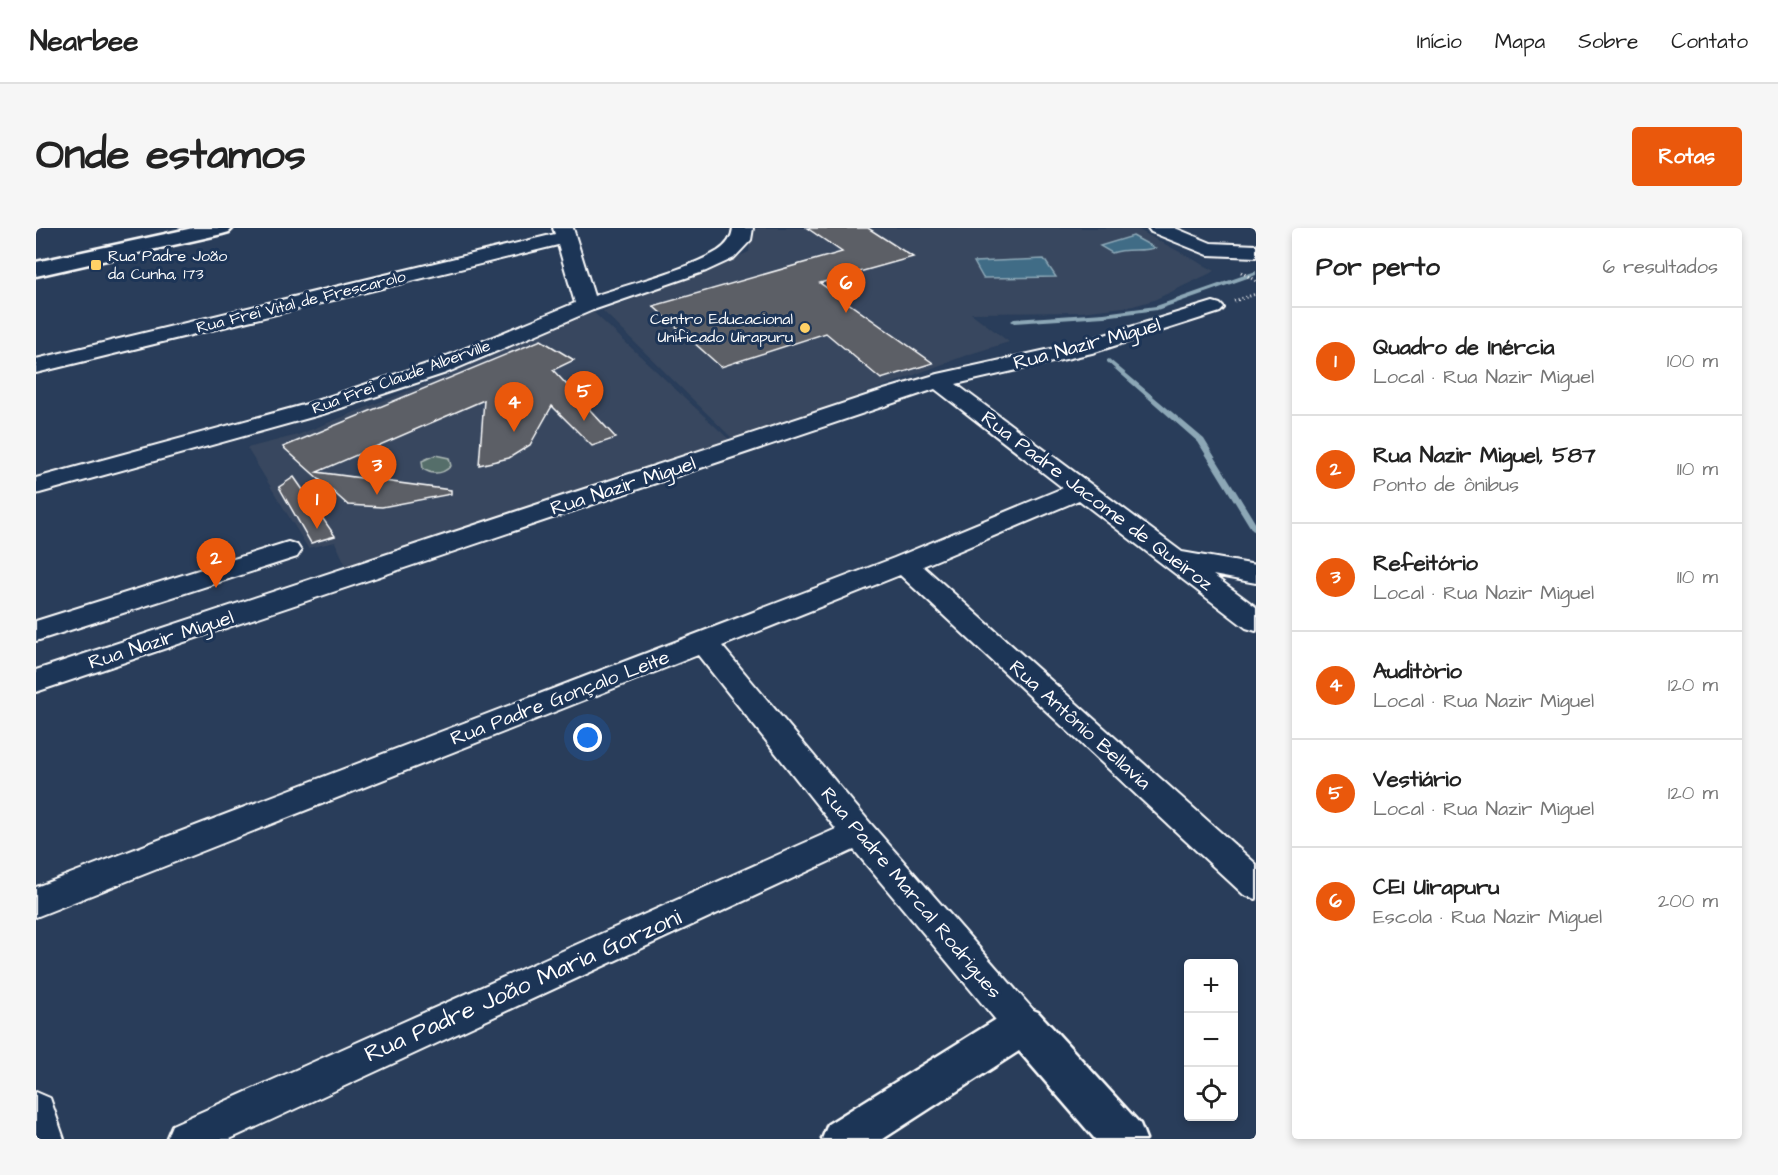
<!DOCTYPE html>
<html lang="pt">
<head>
<meta charset="utf-8">
<style>
	:root { --surface:#fff; --page:#f6f6f6; --text:#222; --muted:#767676; --line:#e0e0e0; --accent:#ea580c }
	body { margin:0; font-family:"Architects Daughter",sans-serif; background:var(--page); color:var(--text) }
	.controls { position:absolute; right:18px; bottom:18px; display:grid; overflow:hidden; border-radius:6px; box-shadow:0 3px 9px #0003 }
	.controls button { width:54px; height:54px; display:grid; place-items:center; padding:0; border:0; border-bottom:2px solid var(--line); background:var(--surface); color:var(--text); font:30px sans-serif }
	.you { position:absolute; left:552px; top:510px; width:21px; height:21px; margin:-15px; border:4px solid #fff; border-radius:50%; background:#1a73e8; box-shadow:0 0 0 9px #1a73e833 }
	.badge { display:grid; place-items:center; width:39px; height:39px; border-radius:50%; background:var(--accent); color:#fff; font-size:20px; font-weight:700 }
	.pin { position:absolute; translate:-50% -50px; filter:drop-shadow(0 2px 3px #0008) }
	.pin::after { content:''; position:absolute; top:32px; width:21px; height:18px; background:inherit; clip-path:polygon(0 0,100% 0,50% 100%) }
	.list { margin:0; padding:0; list-style:none }
	h2 { display:flex; justify-content:space-between; align-items:center; height:78px; margin:0; padding:0 24px; font-size:26px }
	h2 small { font-size:20px; font-weight:400; color:var(--muted) }
	.list li { display:grid; grid-template-columns:39px 1fr auto; gap:18px; align-items:center; box-sizing:border-box; height:108px; padding:0 24px; border-top:2px solid var(--line) }
	.list b { display:block; font-size:22px; white-space:nowrap }
	.list p { margin:0; font-size:20px; white-space:nowrap; color:var(--muted) }
	.list em { font-size:20px; font-style:normal; color:var(--muted) }
	.icon { flex:none; width:33px; height:33px; fill:none; stroke:currentColor; stroke-width:2; stroke-linecap:round; stroke-linejoin:round }
	.map { position:relative; flex:none; width:1220px; height:911px; overflow:hidden; border-radius:6px }
	header { display:flex; align-items:center; gap:36px; box-sizing:border-box; height:84px; padding:0 30px; background:var(--surface); border-bottom:2px solid var(--line) }
	header strong { font-size:28px }
	nav { display:flex; gap:33px; margin-inline-start:auto; font-size:21px }
	.intro { display:flex; align-items:center; justify-content:space-between; box-sizing:border-box; height:144px; padding:0 36px }
	h1 { margin:0; font-size:42px }
	.button { padding:15px 27px; border-radius:6px; background:var(--accent); color:#fff; font-size:21px; font-weight:700 }
	main { display:flex; gap:36px; padding:0 36px }
	aside { flex:1; background:var(--surface); border-radius:6px; box-shadow:0 3px 9px #0003 }
	.map>svg:first-child { display:block }
	.built { fill:#38475e }
	.green { fill:#556e6a; stroke:#aab6b4; stroke-width:1.5 }
	.water { fill:#406c86; stroke:#8ca7b6; stroke-width:1.5 }
	.lines { fill:none; stroke-linecap:round; stroke-linejoin:round }
	.stream { fill:#8ca7b6; fill-rule:evenodd }
	.building { fill:#5b5e66; stroke:#fff; stroke-width:1.5 }
	.street-casing { stroke:#fff; stroke-width:4 }
	.secondary-casing { stroke:#fff; stroke-width:5 }
	.path { stroke:#fff; stroke-width:3; stroke-dasharray:1 3; stroke-linecap:butt }
	.street { fill:#1d3557; fill-rule:evenodd }
	.secondary { fill:#1d3557; fill-rule:evenodd }
	.poi-dot { fill:#ffd166; stroke:#1d3557; stroke-width:2 }
	.labels { text-anchor:middle; dominant-baseline:central; stroke-width:6; stroke-linejoin:round; paint-order:stroke }
	.far-poi-label { font-size:16px; fill:#fff; stroke:#1d3557; text-anchor:start }
	.far-street-label { font-size:16px; fill:#fff; stroke:#1d3557 }
	.street-label { font-size:20px; fill:#fff; stroke:#1d3557 }
	.near-street-label { font-size:24px; fill:#fff; stroke:#1d3557 }
</style>
</head>
<body>
<header>
<strong>Nearbee</strong>
<nav><a>Início</a><a>Mapa</a><a>Sobre</a><a>Contato</a></nav>
</header>
<div class="intro"><h1>Onde estamos</h1><a class="button">Rotas</a></div>
<main>
<div class="map">
<svg width="1220" height="911" viewBox="0 0 1220 911">
	<rect width="100%" height="100%" fill="#293d5a"/>
	<filter id="ink" filterUnits="userSpaceOnUse"><feTurbulence type="fractalNoise" baseFrequency=".0167" numOctaves="2"/><feDisplacementMap in="SourceGraphic" scale="12" xChannelSelector="R" yChannelSelector="G"/><feConvolveMatrix kernelMatrix="1 2 1 2 8 2 1 2 1" color-interpolation-filters="sRGB"/></filter>
	<g filter="url(#ink)">
		<path class="built" d="M715 0H1099L1179 43 1118 72 1097 78 1044 84 935 85 973 114 931 127 700 214 567 83 713 24Z
			M555 82 699 217 313 344 299 314 272 320 211 220 262 207 416 145Z"/>
		<path class="green" d="M399 227 413 230 415 238C407 246 397 247 387 241L386 233Z"/>
		<path class="water" d="M1097 8 1119 20C1104 24 1091 20 1076 25L1064 18Z
			M1008 31 1020 49 947 50 938 34Z"/>
		<g class="lines">
			<path class="stream" d="M1220 43V47L1121 82 1068 89 978 95 975 93 978 91 1068 85 1120 78Z
				M1073 131 1168 211 1220 296V304L1216 302 1162 214 1071 134V132Z"/>
		</g>
		<path class="building" d="M771 0H832L877 29 784 55 897 135 845 151 790 105 685 139 617 78 806 24Z
			M505 112 538 132 517 142 580 210 556 218 516 178 494 217 473 230 443 237 448 172 281 244 415 262V266L346 279 312 277 247 219Z
			M258 249 299 308 275 315 243 259Z"/>
		<g class="lines">
			<defs>
				<path id="street" d="M517 0H537L558 68C596 55 648 43 682 23 691 17 696 10 697 0H717L715 12 698 30 670 43 557 82 410 145 287 186 0 266V250L271 176 394 135 539 75 522 17 0 145V131L519 6Z
					M1112 0H1139L1175 15 1220 17V29L1172 27 1115 4Z
					M1177 74 1184 76 1188 80 1184 84 1056 125 920 156 1146 324 1220 337V355L1177 347 1220 379V403L1210 400 1043 272 887 338 1220 636V671L1208 667 864 347 686 418 835 596 1000 785 1006 797 1000 809 987 814 974 809 818 622 194 911H130L136 897 800 601 662 427 0 689V659L858 330 1027 260 899 161 0 464V442L848 162 902 146 1042 115Z
					M252 314 261 317 265 323 261 329 0 413V393Z
					M0 864 14 870 28 911H0Z"/>
				<path id="secondary" d="M157 0H197L193 4 186 6 0 48V34Z
					M987 778 1002 784 1104 896 1110 911H1059L983 823 847 911H786L792 896 972 784Z"/>
			</defs>
			<use href="#street" class="street-casing"/>
			<use href="#secondary" class="secondary-casing"/>
			<path class="path" d="M1205 44 1220 53
				M1198 73 1220 66"/>
			<use href="#street" class="street"/>
			<use href="#secondary" class="secondary"/>
		</g>
	</g>
	<g class="poi-dot">
		<rect x="54" y="31" width="12" height="12" rx="3"/>
		<circle cx="769" cy="100" r="6"/>
	</g>
	<g class="labels">
		<g class="far-poi-label">
			<text x="72" y="28">Rua Padre João<tspan x="72" dy="18">da Cunha, 173</tspan></text>
			<text x="757" y="91" text-anchor="end">Centro Educacional<tspan x="757" dy="18">Unificado Uirapuru</tspan></text>
		</g>
		<g class="far-street-label">
			<text transform="translate(265 74) rotate(-14)">Rua Frei Vital de Frescarolo</text>
			<text transform="translate(365 149) rotate(-20)">Rua Frei Claude Alberville</text>
		</g>
		<g class="street-label">
			<text transform="translate(1051 116) rotate(-15)">Rua Nazir Miguel</text>
			<text transform="translate(587 258) rotate(-18)">Rua Nazir Miguel</text>
			<text transform="translate(1061 273) rotate(37)">Rua Padre Jacome de Queiroz</text>
			<text transform="translate(125 412) rotate(-18)">Rua Nazir Miguel</text>
			<text transform="translate(524 470) rotate(-21)">Rua Padre Gonçalo Leite</text>
			<text transform="translate(1044 497) rotate(42)">Rua Antônio Bellavia</text>
			<text transform="translate(875 665) rotate(50)">Rua Padre Marcal Rodrigues</text>
		</g>
		<g class="near-street-label">
			<text transform="translate(487 758) rotate(-24)">Rua Padre João Maria Gorzoni</text>
		</g>
	</g>
</svg>
<div class="controls">
<button>+</button>
<button>−</button>
<button><svg class="icon" aria-label="locate" viewBox="0 0 24 24"><circle cx="12" cy="12" r="6"/><path d="M12 2v4M12 18v4M2 12h4M18 12h4"/></svg></button>
</div>
<div class="you"></div>
<div class="pin badge" style="left:281px;top:301px">1</div>
<div class="pin badge" style="left:180px;top:360px">2</div>
<div class="pin badge" style="left:341px;top:267px">3</div>
<div class="pin badge" style="left:478px;top:204px">4</div>
<div class="pin badge" style="left:548px;top:193px">5</div>
<div class="pin badge" style="left:810px;top:85px">6</div>
</div>
<aside>
<h2>Por perto<small>6 resultados</small></h2>
<ul class="list">
<li><span class="badge">1</span><div><b>Quadro de Inércia</b><p>Local · Rua Nazir Miguel</p></div><em>100 m</em></li>
<li><span class="badge">2</span><div><b>Rua Nazir Miguel, 587</b><p>Ponto de ônibus</p></div><em>110 m</em></li>
<li><span class="badge">3</span><div><b>Refeitório</b><p>Local · Rua Nazir Miguel</p></div><em>110 m</em></li>
<li><span class="badge">4</span><div><b>Auditòrio</b><p>Local · Rua Nazir Miguel</p></div><em>120 m</em></li>
<li><span class="badge">5</span><div><b>Vestiário</b><p>Local · Rua Nazir Miguel</p></div><em>120 m</em></li>
<li><span class="badge">6</span><div><b>CEI Uirapuru</b><p>Escola · Rua Nazir Miguel</p></div><em>200 m</em></li>
</ul>
</aside>
</main>
</body>
</html>
